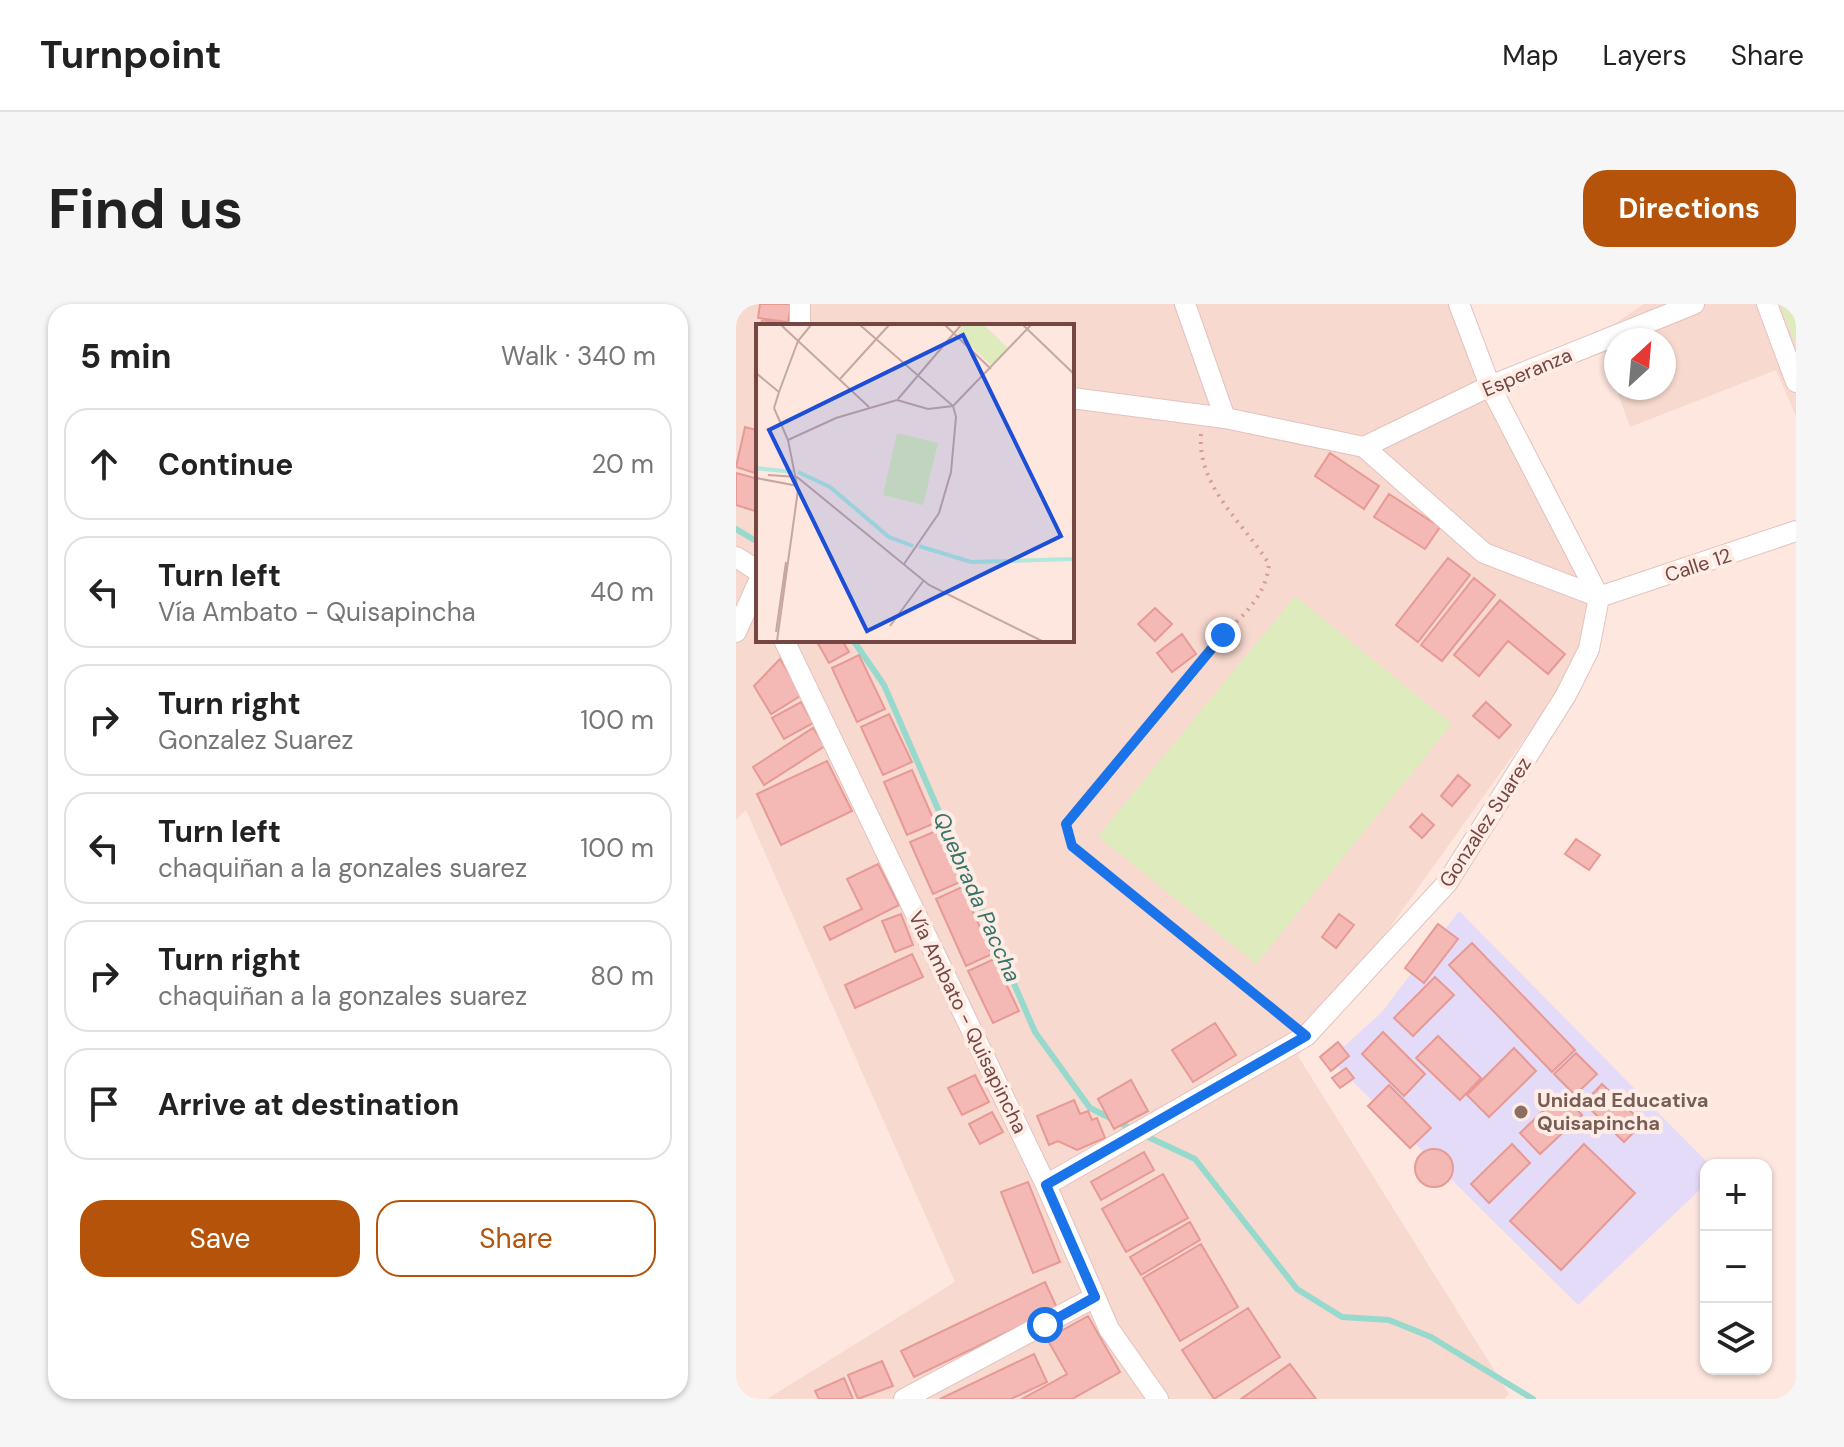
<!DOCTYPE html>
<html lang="en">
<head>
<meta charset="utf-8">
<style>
	:root { --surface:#fff; --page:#f6f6f6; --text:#222; --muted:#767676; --line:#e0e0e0; --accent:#b45309 }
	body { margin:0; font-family:"DM Sans",sans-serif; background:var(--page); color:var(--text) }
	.controls { position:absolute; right:24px; bottom:24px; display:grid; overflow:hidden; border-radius:16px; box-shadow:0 2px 6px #0004 }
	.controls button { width:72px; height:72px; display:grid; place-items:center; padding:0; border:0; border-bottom:2px solid var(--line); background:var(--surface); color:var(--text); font:40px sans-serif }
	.compass { position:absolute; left:868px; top:24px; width:72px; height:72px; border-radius:50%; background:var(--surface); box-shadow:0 2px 6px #0004; rotate:26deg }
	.stop { position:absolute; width:24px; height:24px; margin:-18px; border:6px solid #1a73e8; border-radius:50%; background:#fff }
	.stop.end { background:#1a73e8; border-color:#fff; box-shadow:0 2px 8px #0008 }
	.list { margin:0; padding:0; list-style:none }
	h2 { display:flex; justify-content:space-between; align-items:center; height:104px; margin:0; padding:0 32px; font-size:34px }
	h2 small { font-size:26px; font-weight:400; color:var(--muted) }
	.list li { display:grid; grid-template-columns:52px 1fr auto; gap:24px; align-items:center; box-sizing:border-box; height:112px; margin:0 16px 16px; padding:0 16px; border:2px solid var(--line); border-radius:24px }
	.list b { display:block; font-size:30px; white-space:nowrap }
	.list p { margin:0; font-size:26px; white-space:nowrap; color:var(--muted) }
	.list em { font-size:26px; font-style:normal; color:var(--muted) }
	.actions { display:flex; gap:16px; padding:24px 32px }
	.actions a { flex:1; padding:18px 0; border:2px solid var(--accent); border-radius:24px; text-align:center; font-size:28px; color:var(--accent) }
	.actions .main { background:var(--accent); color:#fff }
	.icon { flex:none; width:44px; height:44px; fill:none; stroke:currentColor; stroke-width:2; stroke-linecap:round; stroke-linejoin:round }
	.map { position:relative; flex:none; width:1060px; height:1095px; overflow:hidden; border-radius:24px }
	header { display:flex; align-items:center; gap:48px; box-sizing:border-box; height:112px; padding:0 40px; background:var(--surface); border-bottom:2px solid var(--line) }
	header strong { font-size:38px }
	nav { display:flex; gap:44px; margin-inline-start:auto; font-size:28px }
	.intro { display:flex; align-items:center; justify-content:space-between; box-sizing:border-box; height:192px; padding:0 48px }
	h1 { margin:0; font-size:56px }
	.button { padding:20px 36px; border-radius:24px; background:var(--accent); color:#fff; font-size:28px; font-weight:700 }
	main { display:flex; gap:48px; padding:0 48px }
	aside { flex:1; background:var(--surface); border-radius:24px; box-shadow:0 2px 6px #0004 }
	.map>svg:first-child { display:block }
	.residential { fill:#f7d9cf; fill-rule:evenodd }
	.education { fill:#e4dbf9 }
	.green { fill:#deebbc }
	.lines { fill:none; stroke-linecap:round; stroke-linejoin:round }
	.stream { stroke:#98d9ce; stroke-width:6 }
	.building { fill:#f4b9b4; stroke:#e79994; stroke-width:2 }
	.minor-casing { stroke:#e3c2bd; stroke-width:22 }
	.path { stroke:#d89c98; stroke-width:4; stroke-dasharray:2 6; stroke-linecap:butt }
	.minor { stroke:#fff; stroke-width:20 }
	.route { stroke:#1a73e8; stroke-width:10 }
	.education-dot { fill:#8d6e63; stroke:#ffece5; stroke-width:3 }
	.labels { text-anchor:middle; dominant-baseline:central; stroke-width:8; stroke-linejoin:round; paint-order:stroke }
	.street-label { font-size:20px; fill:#744745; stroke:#ffece5 }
	.education-label { font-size:20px; font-weight:bold; fill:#785e54; stroke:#ffece5; text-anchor:start }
	.water-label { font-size:22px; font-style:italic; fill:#36746a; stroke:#ffece5 }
	.inset-river { fill:none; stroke:#b2e7de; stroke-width:4 }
	.inset-road { fill:none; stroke:#c6a7a1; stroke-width:2 }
	.view { fill:#1d4ed8; fill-opacity:0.15; stroke:#1d4ed8; stroke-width:4 }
	.inset-edge { fill:none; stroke:#744745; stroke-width:4 }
</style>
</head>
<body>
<header>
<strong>Turnpoint</strong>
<nav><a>Map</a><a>Layers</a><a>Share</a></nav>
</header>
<div class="intro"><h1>Find us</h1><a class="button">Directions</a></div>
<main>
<aside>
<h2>5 min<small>Walk · 340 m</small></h2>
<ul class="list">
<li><svg class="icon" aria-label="ahead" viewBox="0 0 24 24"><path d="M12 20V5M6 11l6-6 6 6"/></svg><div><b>Continue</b></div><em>20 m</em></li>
<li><svg class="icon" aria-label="left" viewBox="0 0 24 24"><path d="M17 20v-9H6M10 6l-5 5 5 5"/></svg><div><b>Turn left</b><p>Vía Ambato - Quisapincha</p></div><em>40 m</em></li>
<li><svg class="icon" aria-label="right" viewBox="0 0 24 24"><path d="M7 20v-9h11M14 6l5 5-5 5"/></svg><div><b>Turn right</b><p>Gonzalez Suarez</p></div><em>100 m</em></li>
<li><svg class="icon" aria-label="left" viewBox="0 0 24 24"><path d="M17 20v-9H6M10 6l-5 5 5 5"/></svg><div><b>Turn left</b><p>chaquiñan a la gonzales suarez</p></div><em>100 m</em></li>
<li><svg class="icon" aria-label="right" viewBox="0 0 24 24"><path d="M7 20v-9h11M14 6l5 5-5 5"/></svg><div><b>Turn right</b><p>chaquiñan a la gonzales suarez</p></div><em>80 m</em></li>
<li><svg class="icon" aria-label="arrive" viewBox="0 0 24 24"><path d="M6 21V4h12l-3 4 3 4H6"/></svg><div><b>Arrive at destination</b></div></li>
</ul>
<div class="actions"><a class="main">Save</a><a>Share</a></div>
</aside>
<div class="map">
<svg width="1060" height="1095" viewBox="0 0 1060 1095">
	<rect width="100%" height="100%" fill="#fde7de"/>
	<path class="residential" d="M0 0H721L863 293 837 367 562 752 773 1090 768 1095H31L219 978 10 506 0 515ZM22 22H336V336H22Z
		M908 0H1060V112L1040 66 894 123 880 84H928V36H880V83L862 31Z"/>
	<path class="education" d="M723 607 974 861H970V880L842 1001 594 755 645 709Z"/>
	<path class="green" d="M1044 0H1060V42Z
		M559 292 716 420 520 660 362 532Z"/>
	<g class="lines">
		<path class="stream" d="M0 225 20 237
			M117 336 148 381 299 728 354 804 394 824
			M408 831 459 855 561 985 606 1013 653 1016 695 1033 797 1095"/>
	</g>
	<path class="building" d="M24 0H55L52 18 22 14Z
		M26 16 52 20 51 22H25Z
		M890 84H911L893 91Z
		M22 118V170L0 163 9 123 20 126Z
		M594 149 643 182 628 205 579 172Z
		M0 169 22 175 19 207 0 201Z
		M653 190 704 223 689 245 638 213Z
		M712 254 734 271 682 338 660 321Z
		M738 274 759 291 706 357 685 341Z
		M764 296 829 350 812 370 772 337 743 372 718 351Z
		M419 304 436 320 419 337 402 320Z
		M446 330 460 350 436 368 421 349Z
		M80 336H106L113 348 93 359Z
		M123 351 149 405 121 418 96 364Z
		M44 355 66 391 35 410 18 382Z
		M65 398 77 419 48 435 36 414Z
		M750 398 775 421 763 434 737 412Z
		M153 410 176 458 147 471 125 423Z
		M77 424 89 442 28 481 17 463Z
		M91 457 116 507 45 541 21 490Z
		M176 466 199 519 171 531 148 478Z
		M722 471 734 481 716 502 705 492Z
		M686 510 698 521 686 534 674 523Z
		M202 526 224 578 197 590 174 538Z
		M840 535 864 551 853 566 829 550Z
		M142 560 163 601 94 636 88 623 126 605 111 575Z
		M226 583 256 650 230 662 200 595Z
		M165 610 177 641 159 648 146 617Z
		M603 610 618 621 600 644 586 633Z
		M702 620 722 635 688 679 669 664Z
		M736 639 839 746 816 768 713 661Z
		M176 650 187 673 119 704 109 681Z
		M258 655 283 707 257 719 232 667Z
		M699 673 718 691 677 732 658 714Z
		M479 719 500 751 457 778 436 746Z
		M647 728 689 770 668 792 626 750Z
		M702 732 745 774 724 796 680 754Z
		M602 738 613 752 595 767 584 753Z
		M778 744 800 767 753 813 731 791Z
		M840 749 861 770 839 791 818 770Z
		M610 764 618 774 604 784 596 774Z
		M239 771 253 798 226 811 212 784Z
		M395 776 412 807 378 825 362 795Z
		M866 780 907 819 888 838 848 799Z
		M653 781 695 824 674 844 632 802Z
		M826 789 846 811 804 850 784 829Z
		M338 796 344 810 352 807 356 816 361 814 369 834 341 846 322 837 313 841 301 812Z
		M256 808 267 828 244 840 233 820Z
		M776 840 794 859 753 899 735 880Z
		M848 840 899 889 825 966 774 917Z
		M679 864a19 19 0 1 1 38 0a19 19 0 1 1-38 0Z
		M408 848 418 866 365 896 355 878Z
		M427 870 452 914 390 948 366 905Z
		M292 878 324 958 297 969 265 888Z
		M454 918 464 936 405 971 394 953Z
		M465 940 502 1003 444 1037 407 974Z
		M309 978 321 1004 178 1073 165 1047Z
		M512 1004 544 1053 478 1095 446 1046Z
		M352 1012 384 1068 336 1095H286L331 1070 311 1035Z
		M298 1050 311 1078 275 1095H204Z
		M146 1057 157 1082 122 1095 112 1071Z
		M554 1060 580 1095H505Z
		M108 1074 117 1095H83L79 1087Z"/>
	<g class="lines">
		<defs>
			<path id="minor" d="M449 0 489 114
				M1031 0 1060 78
				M64 22V0
				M336 94 489 114 628 143 748 249 863 293 1060 227
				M628 143 754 82 958 0
				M0 253 22 267
				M0 328 22 279
				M48 336 310 881 373 1025 422 1095
				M310 881 570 732 711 579 830 391 853 345 863 293 754 82 723 0
				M168 1095 359 993"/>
		</defs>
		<use href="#minor" class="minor-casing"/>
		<path class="path" d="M465 130C461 183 507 218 533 260 530 291 509 310 487 331L330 520 336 542 553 719"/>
		<use href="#minor" class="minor"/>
	</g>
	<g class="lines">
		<path class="route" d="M309 1021 359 993 310 881 570 732 336 542 330 520 487 331"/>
	</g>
	<circle class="education-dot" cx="785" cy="808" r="8"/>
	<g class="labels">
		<g class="street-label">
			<text transform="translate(791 68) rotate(-23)">Esperanza</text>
			<text transform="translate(962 261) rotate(-18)">Calle 12</text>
			<text transform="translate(749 518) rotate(-57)">Gonzalez Suarez</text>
			<text transform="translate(232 718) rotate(64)">Vía Ambato - Quisapincha</text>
		</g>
		<g class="education-label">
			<text x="801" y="796">Unidad Educativa<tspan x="801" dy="23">Quisapincha</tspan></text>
		</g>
		<g class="water-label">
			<text transform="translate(241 593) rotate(66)">Quebrada Paccha</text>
		</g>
	</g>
	<g transform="translate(20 20)">
		<rect width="318" height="318" fill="#fde7de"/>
		<path d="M208 1H228L252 24 235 41 201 9ZM141 109 182 119 167 181 127 171Z" fill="#deebbc"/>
		<path class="inset-river" d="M0 144 37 148M42 148 74 163 133 213 157 222M163 222 215 238 318 235"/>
		<path class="inset-road" d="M25 1 113 83M104 1 197 82 200 93 195 148 183 189 148 240M189 1 235 45M267 1 318 50M0 49 23 68 18 84M84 55 133 1M23 68 42 17 55 1M142 75 205 1M18 84 32 116 42 166 21 317M32 116 80 94 141 76 172 85 197 82 275 1M12 151 41 153M41 153 173 261 286 317M0 154 42 162M134 302 168 256M20 308 30 238"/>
		<path class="view" d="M207 11 305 212 111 307 13 106Z"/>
		<rect width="318" height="318" class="inset-edge"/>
	</g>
</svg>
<div class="controls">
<button>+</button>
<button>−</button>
<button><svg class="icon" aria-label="layers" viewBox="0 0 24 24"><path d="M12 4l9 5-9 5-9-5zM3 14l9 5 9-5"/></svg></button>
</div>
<svg class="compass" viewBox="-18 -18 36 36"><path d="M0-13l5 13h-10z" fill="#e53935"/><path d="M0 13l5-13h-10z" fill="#767676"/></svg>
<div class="stop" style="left:309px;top:1021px"></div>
<div class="stop end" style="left:487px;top:331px"></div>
</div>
</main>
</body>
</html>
